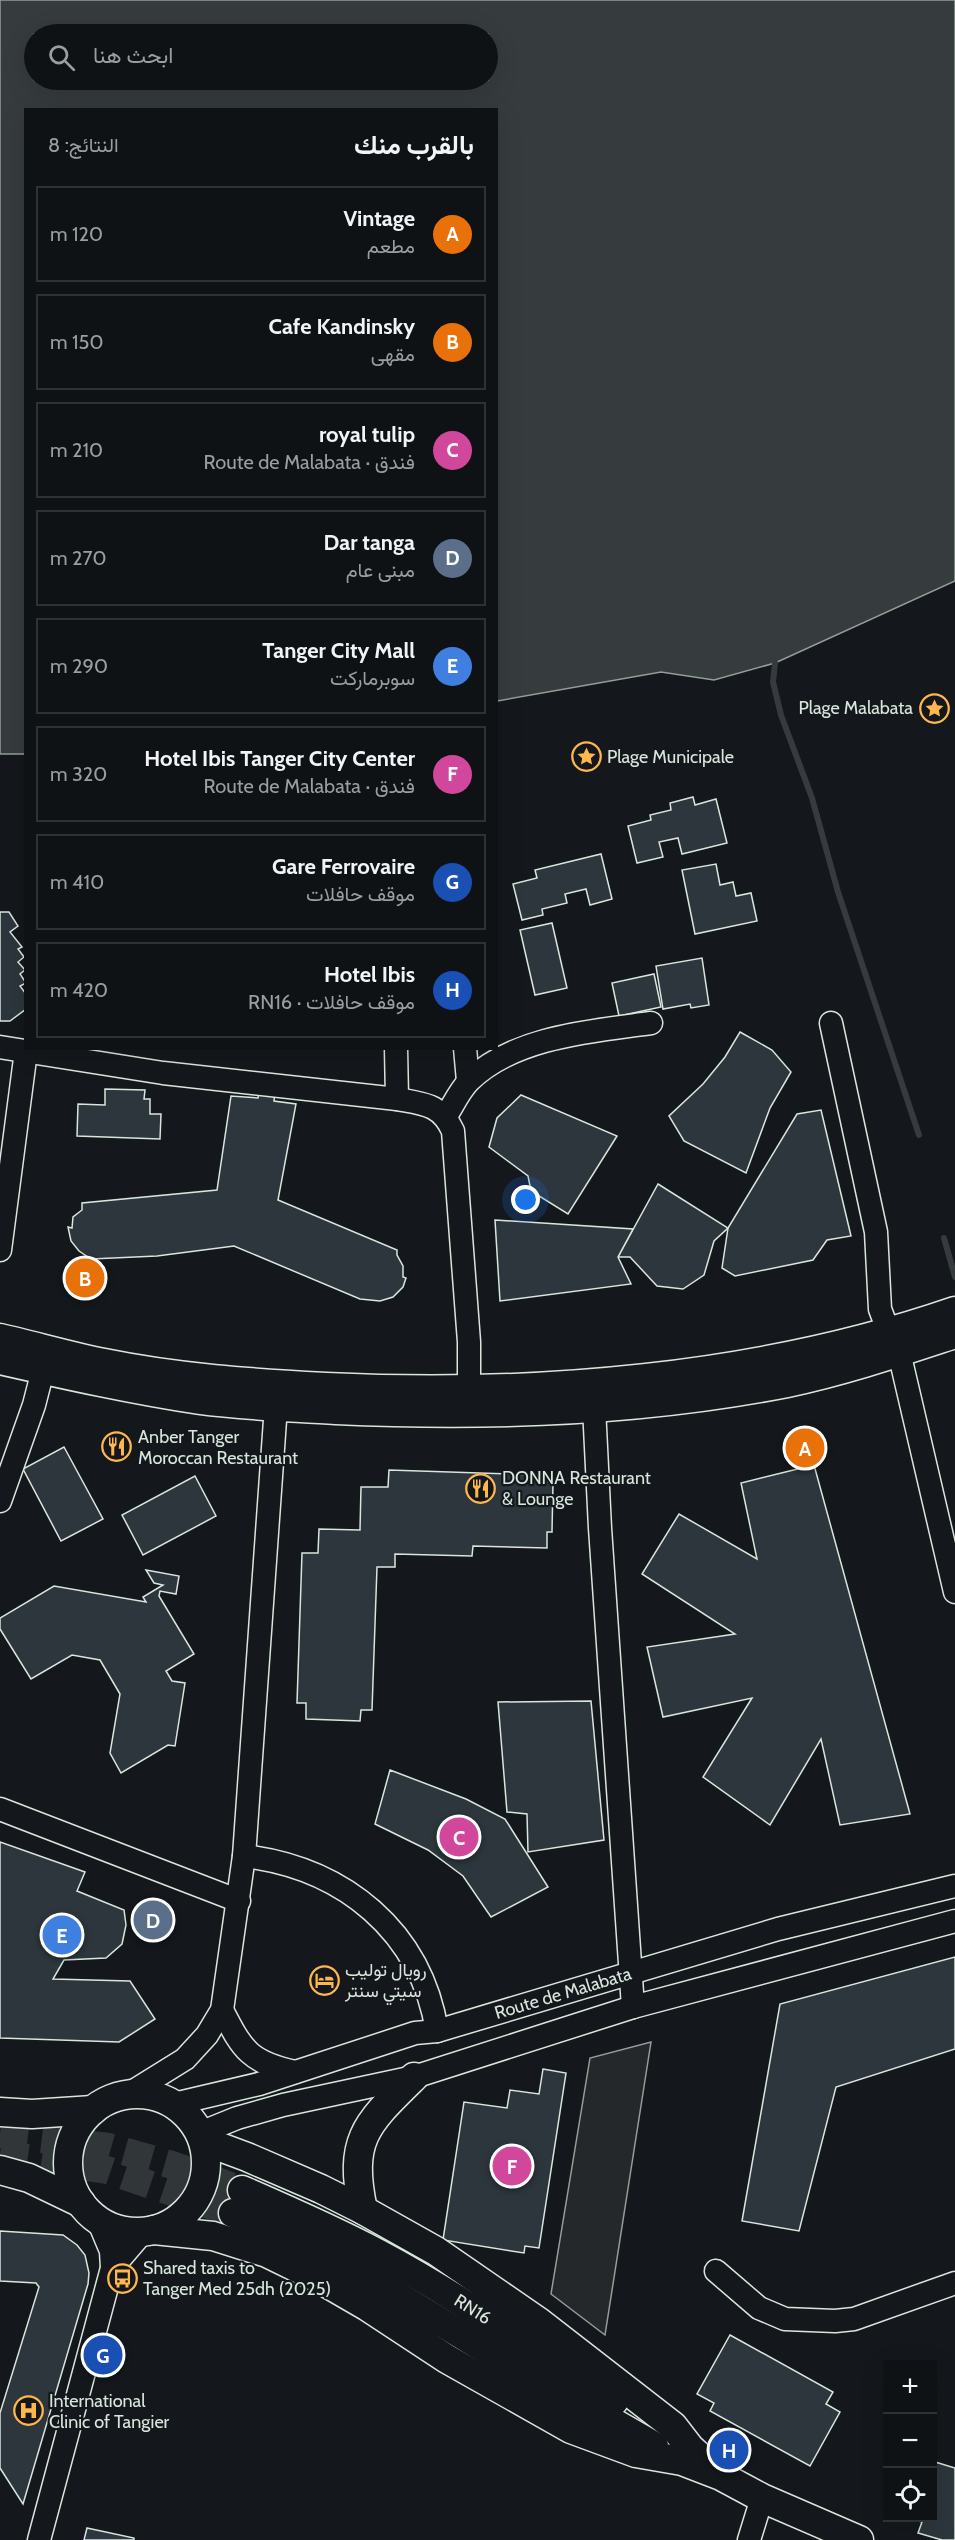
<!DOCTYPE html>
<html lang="ar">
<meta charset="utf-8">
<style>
:root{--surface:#0f1215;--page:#1d2022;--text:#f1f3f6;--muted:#9b9ea0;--line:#2f3234;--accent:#d93025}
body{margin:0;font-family:Cabin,Vazirmatn,sans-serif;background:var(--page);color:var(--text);direction:rtl}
.controls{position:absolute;right:18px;bottom:18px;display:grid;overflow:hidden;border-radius:0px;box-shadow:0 6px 24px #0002}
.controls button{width:54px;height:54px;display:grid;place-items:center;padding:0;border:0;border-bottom:2px solid var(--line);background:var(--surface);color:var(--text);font:30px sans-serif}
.you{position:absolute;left:526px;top:1200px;width:21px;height:21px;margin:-15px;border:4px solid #fff;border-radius:50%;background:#1a73e8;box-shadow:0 0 0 9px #1a73e833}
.badge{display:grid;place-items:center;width:39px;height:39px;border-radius:50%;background:var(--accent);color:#fff;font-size:20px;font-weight:700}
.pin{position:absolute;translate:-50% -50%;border:3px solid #fff;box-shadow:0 2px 6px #0006}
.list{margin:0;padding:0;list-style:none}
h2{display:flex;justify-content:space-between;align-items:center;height:78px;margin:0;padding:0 24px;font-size:26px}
h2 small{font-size:20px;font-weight:400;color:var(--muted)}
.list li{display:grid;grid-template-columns:39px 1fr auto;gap:18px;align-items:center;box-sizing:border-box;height:96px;margin:0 12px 12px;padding:0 12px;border:2px solid var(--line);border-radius:0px}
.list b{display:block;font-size:22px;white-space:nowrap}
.list p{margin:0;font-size:20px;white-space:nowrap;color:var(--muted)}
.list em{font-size:20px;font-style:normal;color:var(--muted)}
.icon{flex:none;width:33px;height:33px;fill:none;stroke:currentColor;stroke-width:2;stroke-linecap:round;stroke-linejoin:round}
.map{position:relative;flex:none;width:955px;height:2540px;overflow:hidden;direction:ltr}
.search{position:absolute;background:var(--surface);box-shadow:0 6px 24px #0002;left:24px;top:24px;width:474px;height:66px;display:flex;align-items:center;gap:15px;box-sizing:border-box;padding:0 21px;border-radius:33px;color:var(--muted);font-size:22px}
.panel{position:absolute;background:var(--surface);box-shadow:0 6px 24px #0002;left:24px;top:108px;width:474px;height:942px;border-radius:0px;direction:rtl}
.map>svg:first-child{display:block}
</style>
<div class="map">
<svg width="955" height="2540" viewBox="0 0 955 2540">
<rect width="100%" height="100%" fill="#14181c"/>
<path fill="#24282b" stroke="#939e99" stroke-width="1.5" d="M651 2042 605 2335 551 2294 590 2058Z"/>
<path fill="#363b3e" stroke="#939e99" stroke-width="1.5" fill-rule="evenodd" d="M0 0H955V581L775 663 714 680 661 672 497 701 496 110H26V754H0ZM34 34H488V80H34Z"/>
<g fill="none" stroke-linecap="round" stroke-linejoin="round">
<g stroke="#363b3e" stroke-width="6">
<path d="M775 663 773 682 781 715 812 798 838 892 919 1135"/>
<path d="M944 1238 955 1277"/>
</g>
</g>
<g fill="#2c363c" stroke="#d8e6dc" stroke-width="1.5">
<path d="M693 797 695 805 716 799 727 843 682 854 678 838 659 842 663 857 637 863 628 826 651 820 650 815 671 810 670 803Z"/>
<path d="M601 854 612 899 590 905 586 889 565 894 567 903 542 909 543 915 522 920 513 884 537 878 535 870Z"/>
<path d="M716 864 720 885 733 882 736 896 751 893 757 921 695 934 682 870Z"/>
<path d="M0 912H9L18 926 10 932 22 947 18 949 24 957 18 962 25 970 20 974 26 983 20 986 26 994V1009L10 1021H0Z"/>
<path d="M552 923 567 988 535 995 520 930Z"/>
<path d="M702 958 709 1005 691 1008 690 1004 663 1009 656 966Z"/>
<path d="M654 974 661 1007 619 1016 612 983Z"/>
<path d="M740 1032 772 1050 791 1072 770 1108 746 1173 684 1141 669 1116 703 1084 725 1057Z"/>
<path d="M105 1089 145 1090 144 1099H150V1114H161L160 1139 77 1136 78 1104 105 1105Z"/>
<path d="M259 1090 275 1091 274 1101 296 1104 278 1200 397 1250V1255L403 1266V1277L406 1278 403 1287 393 1297 380 1301 360 1299 234 1246 157 1256 91 1259 79 1251 71 1241 68 1227 72 1228 73 1217 82 1210V1203L217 1190 231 1096 258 1098Z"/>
<path d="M521 1095 617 1136 568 1214 531 1191 528 1176 489 1147 497 1118Z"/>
<path d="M821 1110 851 1236 827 1240 813 1260 735 1276 722 1268 728 1228 797 1114Z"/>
<path d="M658 1184 728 1228 714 1241 704 1275 683 1289 657 1286 630 1257H618Z"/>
<path d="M495 1220 633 1229 618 1257 631 1284 500 1301Z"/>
<path d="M64 1447 103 1519 61 1541 23 1469Z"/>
<path d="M814 1465 910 1814 840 1825 821 1739 770 1825 703 1777 752 1698 663 1717 647 1647 735 1634 642 1574 679 1514 757 1559 741 1483Z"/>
<path d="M389 1470 539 1475V1481L553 1482 552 1532H547V1548L473 1546 472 1556 395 1554V1567H377L372 1710H361L360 1721 306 1719V1703H297L302 1553H318L319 1529 360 1530 361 1487H388Z"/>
<path d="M195 1476 216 1516 143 1555 122 1515Z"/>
<path d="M146 1570 179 1576 176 1594 160 1591 159 1596 194 1654 166 1671 172 1681 185 1683 175 1746 168 1745 121 1773 110 1753 120 1694 100 1660 72 1655 31 1679 0 1629V1618L54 1586 146 1602 143 1597 163 1585 154 1583Z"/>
<path d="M591 1701 604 1840 528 1852 527 1814 507 1812 498 1702Z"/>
<path d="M390 1770 466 1799 505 1819 548 1887 491 1917 463 1876 428 1850 375 1824Z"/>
<path d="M0 1842 85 1872 77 1891 124 1910 126 1925 122 1944 106 1958 64 1960 53 1979 130 1981 155 2019 119 2042 0 2038Z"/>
<path d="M955 1957V2049L836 2087 799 2231 742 2221 780 2004Z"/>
<path d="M543 2069 566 2073 539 2248 525 2246 524 2253 443 2240 464 2102 507 2108 510 2090 539 2094Z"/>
<path d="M0 2231 63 2235 77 2245 85 2255 89 2273 88 2284 23 2504 0 2468V2413L39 2287 36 2283 0 2281Z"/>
<path d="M730 2335 833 2392 826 2404 840 2412 810 2466 710 2411 714 2403 697 2394Z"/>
<path d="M932 2461 955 2468V2540H942L918 2533 922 2522 909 2518H932Z"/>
<path d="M87 2528 134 2538V2540H84Z"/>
</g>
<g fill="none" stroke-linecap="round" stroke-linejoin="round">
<g stroke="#313739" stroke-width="28" stroke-dasharray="28 14" stroke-linecap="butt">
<path d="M0 2134 109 2147 169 2164 242 2190"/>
<path d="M0 2154 107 2170 233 2213"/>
</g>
<defs>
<g id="minor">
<path d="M831 1023 876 1232 880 1309 889 1333"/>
<path d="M0 1047 163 1073 397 1099C424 1104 441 1104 453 1131L469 1342V1390"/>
<path d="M396 1048 397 1099"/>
<path d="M465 1048 468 1081"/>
<path d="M446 1116C453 1105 460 1090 469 1081 513 1037 592 1031 651 1023"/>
<path d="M0 1250 26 1051"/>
<path d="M899 1352 955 1592"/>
<path d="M594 1407 600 1528 633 2007"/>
<path d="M0 1501 34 1405 43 1370"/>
<path d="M0 1809 239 1901"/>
<path d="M244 1856C344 1868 421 1931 437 2031"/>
<path d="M222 2010C243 2051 250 2062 295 2072"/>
<path d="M127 2095 185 2059 207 2035 222 2010 244 1856 276 1406"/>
<path id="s1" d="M174 2104 259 2084 415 2033 437 2031 778 1929 955 1886"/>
<path d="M200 2133 237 2118 283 2105 414 2077 633 2007 955 1921"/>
<path d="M112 2268 142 2233"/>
<path d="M716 2271 759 2308 785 2319 835 2321 854 2319 955 2283"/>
<path d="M39 2540 112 2268 111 2251 98 2220"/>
<path d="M749 2540 762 2498"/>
</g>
<g id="major">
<path d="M0 1338C35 1346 69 1356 104 1363 177 1378 252 1383 326 1387 533 1397 758 1379 955 1311"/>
<path d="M0 1360C66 1375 133 1390 200 1400 245 1406 291 1407 336 1410 486 1417 639 1412 787 1383 844 1371 900 1352 955 1334"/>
<circle cx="137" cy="2163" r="69"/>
<path d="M0 2112 32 2114 93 2110"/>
<path d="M204 2141 247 2157 321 2189 363 2210 436 2251 539 2322 673 2426 690 2448 712 2468"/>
<path d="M0 2170 29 2178 81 2203"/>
<path id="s2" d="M242 2190C288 2210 334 2230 379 2254 460 2297 536 2352 614 2401"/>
<path d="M363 2210C348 2139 366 2124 414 2077"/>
<path d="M233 2213 319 2252 370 2279 482 2347 654 2446"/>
<path d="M154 2230 213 2236 267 2253 318 2278 368 2307 447 2359 571 2429 636 2453 682 2461 721 2476 762 2498 859 2540"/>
</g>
</defs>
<use href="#minor" stroke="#d8e6dc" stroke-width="25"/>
<use href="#major" stroke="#d8e6dc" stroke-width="31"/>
<use href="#minor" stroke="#14181c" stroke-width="22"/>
<use href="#major" stroke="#14181c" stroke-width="28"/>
</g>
<defs>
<symbol id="sight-ring" viewBox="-11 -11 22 22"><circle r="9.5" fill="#14181c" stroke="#ffb74d" stroke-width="1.5"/><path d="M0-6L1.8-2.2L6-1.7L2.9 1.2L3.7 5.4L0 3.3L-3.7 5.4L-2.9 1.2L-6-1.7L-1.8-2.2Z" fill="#ffb74d"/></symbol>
<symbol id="restaurant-ring" viewBox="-11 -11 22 22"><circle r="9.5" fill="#14181c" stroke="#ffb74d" stroke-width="1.5"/><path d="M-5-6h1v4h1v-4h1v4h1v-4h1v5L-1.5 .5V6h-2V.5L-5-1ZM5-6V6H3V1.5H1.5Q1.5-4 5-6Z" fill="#ffb74d"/></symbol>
<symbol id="hotel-ring" viewBox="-11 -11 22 22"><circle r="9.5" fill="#14181c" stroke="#ffb74d" stroke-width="1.5"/><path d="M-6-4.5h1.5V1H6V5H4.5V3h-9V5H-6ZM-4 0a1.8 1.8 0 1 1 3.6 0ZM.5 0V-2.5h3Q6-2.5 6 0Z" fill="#ffb74d"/></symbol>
<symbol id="bus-ring" viewBox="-11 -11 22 22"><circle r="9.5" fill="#14181c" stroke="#ffb74d" stroke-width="1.5"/><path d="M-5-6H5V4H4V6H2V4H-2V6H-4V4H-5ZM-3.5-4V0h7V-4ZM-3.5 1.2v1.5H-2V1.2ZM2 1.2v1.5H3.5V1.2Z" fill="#ffb74d"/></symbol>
<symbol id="hospital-ring" viewBox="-11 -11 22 22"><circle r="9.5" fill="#14181c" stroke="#ffb74d" stroke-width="1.5"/><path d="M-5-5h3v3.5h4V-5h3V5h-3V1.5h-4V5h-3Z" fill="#ffb74d"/></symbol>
</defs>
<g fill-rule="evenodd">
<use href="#sight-ring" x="918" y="692" width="33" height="33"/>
<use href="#sight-ring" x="570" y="740" width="33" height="33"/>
<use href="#restaurant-ring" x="100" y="1430" width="33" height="33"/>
<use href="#restaurant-ring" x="464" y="1472" width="33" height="33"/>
<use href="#hotel-ring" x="308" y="1964" width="33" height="33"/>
<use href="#bus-ring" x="106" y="2262" width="33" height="33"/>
<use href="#hospital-ring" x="12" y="2394" width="33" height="33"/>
</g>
<g text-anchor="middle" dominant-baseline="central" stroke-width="4.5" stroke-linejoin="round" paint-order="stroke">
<g font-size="18" fill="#d8e6dc" stroke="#14181c" text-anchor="start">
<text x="913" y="708" text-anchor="end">Plage Malabata</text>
<text x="607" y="757">Plage Municipale</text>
<text x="138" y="1437">Anber Tanger<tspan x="138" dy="21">Moroccan Restaurant</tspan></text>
<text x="502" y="1478">DONNA Restaurant<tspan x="502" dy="21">&amp; Lounge</tspan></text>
<text x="345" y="1970">رويال توليب<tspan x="345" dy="21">سيتي سنتر</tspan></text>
<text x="143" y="2268">Shared taxis to<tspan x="143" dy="21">Tanger Med 25dh (2025)</tspan></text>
<text x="49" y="2401">International<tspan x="49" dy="21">Clinic of Tangier</tspan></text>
</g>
<g font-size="18" fill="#d8e6dc" stroke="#14181c">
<text stroke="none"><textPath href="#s1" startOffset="405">Route de Malabata</textPath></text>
<text stroke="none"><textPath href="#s2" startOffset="260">RN16</textPath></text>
</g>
</g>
</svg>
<div class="controls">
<button>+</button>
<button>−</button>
<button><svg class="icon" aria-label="locate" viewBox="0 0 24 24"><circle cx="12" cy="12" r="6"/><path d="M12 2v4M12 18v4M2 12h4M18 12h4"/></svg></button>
</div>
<div class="you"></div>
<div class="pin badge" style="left:805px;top:1448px;background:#e8710a">A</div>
<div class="pin badge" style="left:85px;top:1278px;background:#e8710a">B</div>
<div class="pin badge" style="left:459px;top:1837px;background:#d1479c">C</div>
<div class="pin badge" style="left:153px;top:1920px;background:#5c6f8a">D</div>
<div class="pin badge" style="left:62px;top:1935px;background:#3f7fe0">E</div>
<div class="pin badge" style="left:512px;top:2166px;background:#d1479c">F</div>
<div class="pin badge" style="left:103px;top:2355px;background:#1a4fb4">G</div>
<div class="pin badge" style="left:729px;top:2450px;background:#1a4fb4">H</div>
<div class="search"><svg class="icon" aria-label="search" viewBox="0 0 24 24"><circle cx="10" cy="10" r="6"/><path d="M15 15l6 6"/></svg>ابحث هنا</div>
<section class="panel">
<h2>بالقرب منك<small>النتائج: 8</small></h2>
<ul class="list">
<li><span class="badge" style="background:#e8710a">A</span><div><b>Vintage</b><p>مطعم</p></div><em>120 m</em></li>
<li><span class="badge" style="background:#e8710a">B</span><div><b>Cafe Kandinsky</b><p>مقهى</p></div><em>150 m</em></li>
<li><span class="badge" style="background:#d1479c">C</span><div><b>royal tulip</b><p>فندق · Route de Malabata</p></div><em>210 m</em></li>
<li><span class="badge" style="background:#5c6f8a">D</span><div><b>Dar tanga</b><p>مبنى عام</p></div><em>270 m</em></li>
<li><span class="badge" style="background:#3f7fe0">E</span><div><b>Tanger City Mall</b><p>سوبرماركت</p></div><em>290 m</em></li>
<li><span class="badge" style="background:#d1479c">F</span><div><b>Hotel Ibis Tanger City Center</b><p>فندق · Route de Malabata</p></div><em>320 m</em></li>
<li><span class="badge" style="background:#1a4fb4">G</span><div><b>Gare Ferrovaire</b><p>موقف حافلات</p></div><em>410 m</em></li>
<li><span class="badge" style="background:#1a4fb4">H</span><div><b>Hotel Ibis</b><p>موقف حافلات · RN16</p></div><em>420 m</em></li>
</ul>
</section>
</div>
